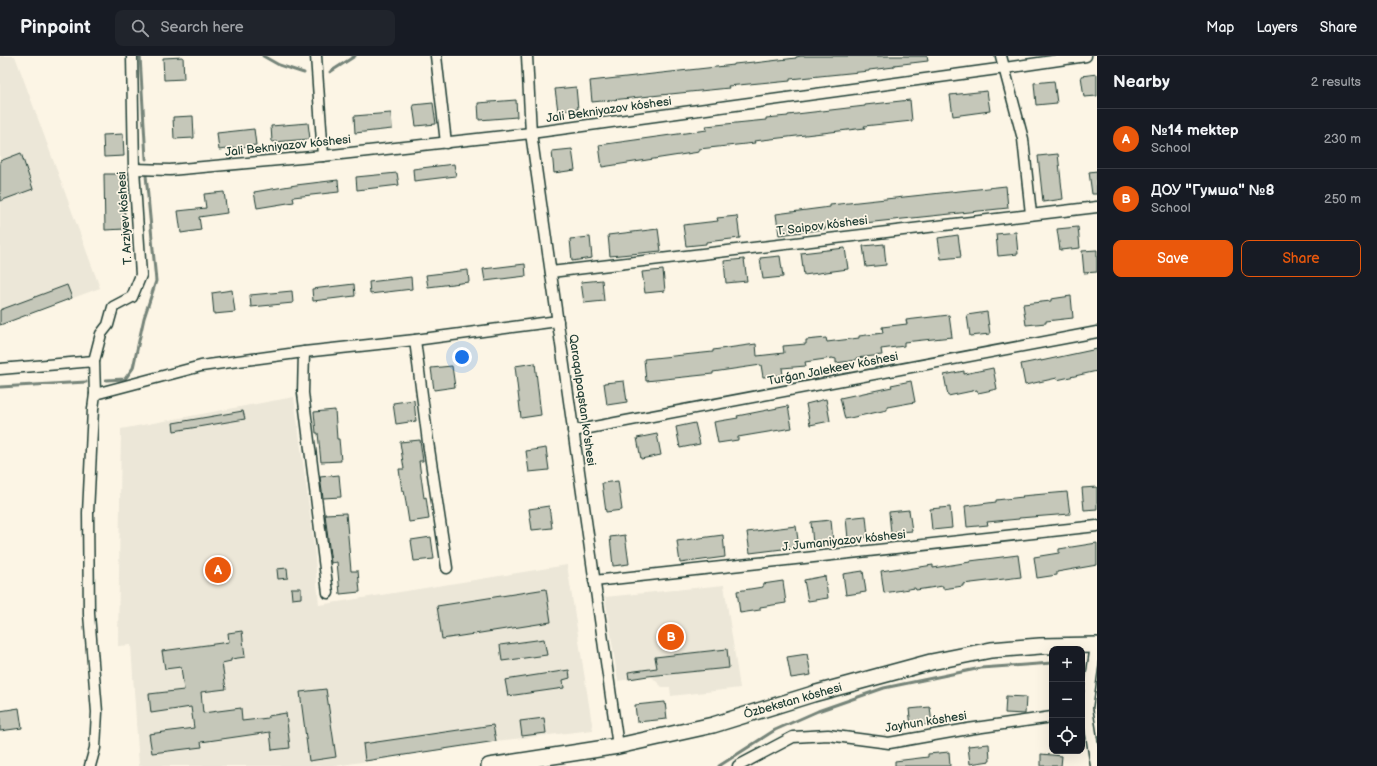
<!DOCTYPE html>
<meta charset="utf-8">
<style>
:root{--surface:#171b24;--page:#20242c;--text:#f1f3f6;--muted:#9ea1a6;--line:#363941;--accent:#ea580c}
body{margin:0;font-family:"Balsamiq Sans",sans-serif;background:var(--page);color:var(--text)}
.controls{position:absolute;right:12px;bottom:12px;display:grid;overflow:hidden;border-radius:8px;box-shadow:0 4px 16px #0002}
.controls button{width:36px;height:36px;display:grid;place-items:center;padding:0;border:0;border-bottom:1px solid var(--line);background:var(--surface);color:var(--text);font:20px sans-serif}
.you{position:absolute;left:462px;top:301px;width:14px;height:14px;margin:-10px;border:3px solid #fff;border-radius:50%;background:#1a73e8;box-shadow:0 0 0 6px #1a73e833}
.badge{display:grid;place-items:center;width:26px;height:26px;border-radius:50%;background:var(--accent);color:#fff;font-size:13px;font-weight:700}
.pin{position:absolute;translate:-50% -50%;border:2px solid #fff;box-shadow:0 1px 4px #0006}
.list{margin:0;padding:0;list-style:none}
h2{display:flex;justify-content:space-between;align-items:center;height:52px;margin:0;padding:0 16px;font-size:17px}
h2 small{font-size:13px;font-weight:400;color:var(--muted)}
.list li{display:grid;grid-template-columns:26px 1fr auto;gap:12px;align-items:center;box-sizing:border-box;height:60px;padding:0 16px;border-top:1px solid var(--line)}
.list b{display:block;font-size:15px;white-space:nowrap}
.list p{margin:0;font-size:13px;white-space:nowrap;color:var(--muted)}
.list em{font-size:13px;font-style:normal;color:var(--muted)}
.actions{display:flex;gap:8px;padding:12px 16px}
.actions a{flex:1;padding:9px 0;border:1px solid var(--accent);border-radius:8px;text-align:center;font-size:14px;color:var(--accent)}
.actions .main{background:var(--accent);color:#fff}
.icon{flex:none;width:22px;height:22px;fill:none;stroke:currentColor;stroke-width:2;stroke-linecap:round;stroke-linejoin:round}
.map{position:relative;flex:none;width:1097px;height:710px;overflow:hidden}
header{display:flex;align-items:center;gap:24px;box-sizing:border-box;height:56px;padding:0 20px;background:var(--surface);border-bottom:1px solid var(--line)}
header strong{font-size:19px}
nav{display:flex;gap:22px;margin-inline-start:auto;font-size:14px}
.search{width:280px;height:36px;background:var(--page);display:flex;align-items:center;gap:10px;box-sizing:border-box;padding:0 14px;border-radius:8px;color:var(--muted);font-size:15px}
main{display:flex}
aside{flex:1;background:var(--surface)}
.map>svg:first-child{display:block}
</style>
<header>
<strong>Pinpoint</strong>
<div class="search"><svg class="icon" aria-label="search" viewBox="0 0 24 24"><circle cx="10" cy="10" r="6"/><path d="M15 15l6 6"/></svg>Search here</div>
<nav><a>Map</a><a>Layers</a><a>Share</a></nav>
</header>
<main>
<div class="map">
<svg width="1097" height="710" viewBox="0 0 1097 710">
<rect width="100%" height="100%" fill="#fcf5e5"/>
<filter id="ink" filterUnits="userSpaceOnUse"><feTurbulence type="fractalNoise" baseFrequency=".025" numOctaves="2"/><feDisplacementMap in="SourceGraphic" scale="8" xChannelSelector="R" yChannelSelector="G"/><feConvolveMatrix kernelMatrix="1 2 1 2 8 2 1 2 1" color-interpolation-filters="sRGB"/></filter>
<g filter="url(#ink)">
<g fill="#ece7d8">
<path d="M0 0H15L100 232 0 269Z"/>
<path d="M294 341 313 480 319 549 567 509 593 674 496 685 336 710H139L131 589 118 590 121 373Z"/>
<path d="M724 529 740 632 671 640 670 631H662L651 620 618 625 605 541Z"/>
</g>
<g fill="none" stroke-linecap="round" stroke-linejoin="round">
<g stroke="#758479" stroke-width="3">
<path d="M140 0 146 103"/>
<path d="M263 0 279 9 304 17"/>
<path d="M330 16 355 0"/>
<path d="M106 324 125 323 133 312 144 262 156 225 146 119"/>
<path d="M0 331 86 326"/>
<path d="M719 710 775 674 818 655 884 632 981 612 1052 607"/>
</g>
</g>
<g fill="#c5c7b9" stroke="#1f3d34">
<path d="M801 0H927L928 5 894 9V11L869 14V15L790 23V25L770 27V26L728 30 729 32 592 46 590 25 734 9V8L754 6V7L796 2V1Z"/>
<path d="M183 1 184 23 164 24 163 2Z"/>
<path d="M1097 18V40L1084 41 1081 20Z"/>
<path d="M1054 25 1057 47 1036 49 1034 27Z"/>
<path d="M576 31 578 53 558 55 555 33Z"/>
<path d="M987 35 990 55 953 60 950 39Z"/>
<path d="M516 44 517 61 479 64 478 47Z"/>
<path d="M910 44 912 65 864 70 865 72 754 85 755 87 699 93V96L602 111 599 89 707 74 706 70 766 64V62L788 60V59L865 50V49Z"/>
<path d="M433 47 436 68 416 70 413 49Z"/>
<path d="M391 57 392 73 355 77 354 60Z"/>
<path d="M193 60 194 82 174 83 173 61Z"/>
<path d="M308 67 310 83 272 86 271 70Z"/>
<path d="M254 73 256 89 219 94 217 77Z"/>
<path d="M123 78 124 100 104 101 103 79Z"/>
<path d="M572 93 575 114 554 117 552 95Z"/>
<path d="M21 97 33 133 0 145V105Z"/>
<path d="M1058 98 1063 143 1043 146 1038 100Z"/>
<path d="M454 108 456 120 414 125 413 113Z"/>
<path d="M1097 115V138H1092L1089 116Z"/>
<path d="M397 117 399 129 357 134 356 121Z"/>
<path d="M104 118H124L125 173 105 174Z"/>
<path d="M338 124 339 136 293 141 294 146 257 152 254 136 296 129Z"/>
<path d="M1006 130 1008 152 826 171V173L779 179 776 158 830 151V149Z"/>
<path d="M224 136 227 157 199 161 201 174 181 177 178 155 206 152 204 138Z"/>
<path d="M737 160 740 182 706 186V188L686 190 683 169 718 165 717 162Z"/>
<path d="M1078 171 1080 192 1060 194 1057 173Z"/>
<path d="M658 173 661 195 610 200 608 179Z"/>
<path d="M1016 176 1018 198 998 200 996 178Z"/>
<path d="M958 179 961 201 941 203 938 182Z"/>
<path d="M590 181 592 202 572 205 570 183Z"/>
<path d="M884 188 886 209 866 211 863 190Z"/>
<path d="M845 192 848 213 804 219 801 197Z"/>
<path d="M1097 194V216L1084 217 1082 195Z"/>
<path d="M780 200 783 221 763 223 760 202Z"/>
<path d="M744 203 747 225 726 227 724 205Z"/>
<path d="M525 208 526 220 485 225 483 213Z"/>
<path d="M468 214 469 226 428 231 426 219Z"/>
<path d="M663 214 665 235 645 237 642 216Z"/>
<path d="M411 221 412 233 370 238 369 226Z"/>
<path d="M602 224 604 245 584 247 581 226Z"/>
<path d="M354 228 355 240 313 245 312 233Z"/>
<path d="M67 229 72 242 0 269V254Z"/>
<path d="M232 234 235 256 214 258 212 237Z"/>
<path d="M292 235 293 247 251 251 250 239Z"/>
<path d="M1071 240 1073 262 1046 265V267L1026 269 1023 248 1051 245V243Z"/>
<path d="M987 256 990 278 970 280 967 259Z"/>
<path d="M949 259 952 281 904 286V290L881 293 882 299 856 302V304L836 307V303L832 302 805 306 806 310 782 312 783 319 763 321 761 309 713 316V318L646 325 644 303 713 296V294L756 288 757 300 784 297 783 290 806 288V284L826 282 827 286 859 282V280L883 277 882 271 907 268 906 264Z"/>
<path d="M1097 293V315L1057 324V322L1025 329 1021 308 1041 304V305Z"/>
<path d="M535 307 541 359 521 362 515 310Z"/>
<path d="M452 310 455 331 434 334 431 312Z"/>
<path d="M993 312 997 333 978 337 977 334 948 340 944 319 964 315V318Z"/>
<path d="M624 325 627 346 607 349 604 327Z"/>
<path d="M911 325 915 346 887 351V354L845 363 840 342 892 331 891 329Z"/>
<path d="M826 343 830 365 810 369 806 348Z"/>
<path d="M414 344 416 365 396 368 393 347Z"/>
<path d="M788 350 792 372 738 381V384L718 387 714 366 738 362 737 360Z"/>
<path d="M335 354 337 383H339L341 405 321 406 318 377H316L314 356Z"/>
<path d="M243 355 245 363 174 375 173 367Z"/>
<path d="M695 367 700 388 680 392 676 371Z"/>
<path d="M657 378 661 399 641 403 637 382Z"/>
<path d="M420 384 423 405H419L424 442 426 441 429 463 409 466 404 434 402 435 399 413H404L400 386Z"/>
<path d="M546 392 549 414 529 416 526 395Z"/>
<path d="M339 419 341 441 323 442 320 421Z"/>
<path d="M618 425 622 454 606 456 602 427Z"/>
<path d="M1097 431V453L1084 454 1082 432Z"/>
<path d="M1067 436 1070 458 1019 462V463L987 466 988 469 967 471 965 450 996 446V444L1023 441 1022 440Z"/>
<path d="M549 450 552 472 532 474 529 453Z"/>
<path d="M950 451 952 472 932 474 930 453Z"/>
<path d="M909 454 912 475 891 477 889 456Z"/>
<path d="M346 457 351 515H358L360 536 340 538 337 506 331 507 325 458Z"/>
<path d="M866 460 868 481 848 483 846 462Z"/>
<path d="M831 464 833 486 813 488 811 466Z"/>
<path d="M796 470 799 491 750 497 747 476Z"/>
<path d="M625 479 629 508 613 510 610 481Z"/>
<path d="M723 479 725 501 680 507 677 485Z"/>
<path d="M431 481 434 503 414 505 411 484Z"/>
<path d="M1097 487V509L1057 516V519L1037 522 1034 501 1059 497V493Z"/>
<path d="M1018 499 1021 521 963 528V530L943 533V530L916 534 915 532 884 537 881 515 901 512V514L933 509V512L970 506V505Z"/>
<path d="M287 512 288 522 278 523 277 513Z"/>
<path d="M863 515 866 536 846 539 843 518Z"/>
<path d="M825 520 828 542 808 545 804 524Z"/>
<path d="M783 525 786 547 760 551V554L740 557 737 535 763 531V528Z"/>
<path d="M291 532H301V542L292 543Z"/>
<path d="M546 533 551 566 442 583 437 550Z"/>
<path d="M242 575 245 601 231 603V605L222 607 226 633 201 636 203 657 241 652 242 665 268 662V660L286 657 290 692 272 694 270 676 201 686 202 691 152 697 149 678 194 672 191 651 151 657 149 638 184 634 181 611 165 613 162 595 229 586 228 577Z"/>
<path d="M544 583 547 599 502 605 500 589Z"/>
<path d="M727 593 729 612 648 620 629 623 628 616 657 612 655 601Z"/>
<path d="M807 598 811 619 791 622 787 601Z"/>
<path d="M569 614 570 622 563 624 564 632 508 640 505 624Z"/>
<path d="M326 633 336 701 309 705 300 636Z"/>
<path d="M1006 640 1026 641 1025 658 1005 657Z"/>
<path d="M665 646 667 663 637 666 635 649Z"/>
<path d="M930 651 932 668 911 670 909 653Z"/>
<path d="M19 652 22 672 0 675V655Z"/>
<path d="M544 662 546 677 522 680 520 665Z"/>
<path d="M493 669 496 685 365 705 363 688Z"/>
<path d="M989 688 990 705 970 708 968 690Z"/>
<path d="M949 696 950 710H895V705L928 701V698Z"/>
<path d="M1041 698 1062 700 1061 710H1041Z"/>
</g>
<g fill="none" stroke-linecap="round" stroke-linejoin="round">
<defs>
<g id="street">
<path d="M316 0 323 100"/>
<path d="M436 0 446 87"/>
<path d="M527 0 531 77 618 690"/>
<path d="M1001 0 1023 83 1031 158"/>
<path d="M134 113 170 114 323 100 531 77 1005 12 1086 0"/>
<path d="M551 216 1097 151"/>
<path d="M415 284 428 386 447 512"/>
<path d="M304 296 303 337 328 537"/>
<path d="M0 313 94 305"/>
<path d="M95 338 201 310 304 296 415 284 558 265"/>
<path d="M573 375 1097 276"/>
<path d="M594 525 1097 470"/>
<path d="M90 710 95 692 97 656 89 558 88 457 93 353 95 338 94 305 101 278 108 269 113 251 132 241 141 219 134 113 132 0"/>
<path d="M738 710 793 681 828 679 889 687 968 673 1052 661"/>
<path d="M1096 710 1087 652 1096 589"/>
</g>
<path id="secondary" d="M489 710 618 690 713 669 813 638 931 606 991 594 1040 590 1097 589"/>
</defs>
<use href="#street" stroke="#1f3d34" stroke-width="13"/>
<use href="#secondary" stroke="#1f3d34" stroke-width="18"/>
<use href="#street" stroke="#fcf5e5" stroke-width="10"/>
<use href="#secondary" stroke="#fcf5e5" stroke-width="15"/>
</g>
</g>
<g text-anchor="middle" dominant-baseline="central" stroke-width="3.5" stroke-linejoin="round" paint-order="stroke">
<g font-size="12" fill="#1f3d34" stroke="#fcf5e5">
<text transform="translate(609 54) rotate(-8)">Jali Bekniyazov kóshesi</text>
<text transform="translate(288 90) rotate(-6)">Jali Bekniyazov kóshesi</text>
<text transform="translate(125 162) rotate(-94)">T. Arziyev kóshesi</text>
<text transform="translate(822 170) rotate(-7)">T. Saipov kóshesi</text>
<text transform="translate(833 313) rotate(-11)">Turǵan Jalekeev kóshesi</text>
<text transform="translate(582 344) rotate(82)">Qaraqalpaqstan ko'shesi</text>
<text transform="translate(844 485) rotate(-6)">J. Jumaniyazov kóshesi</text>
<text transform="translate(793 645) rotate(-16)">Ózbekstan kóshesi</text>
<text transform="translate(926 666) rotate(-9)">Jayhun kóshesi</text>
</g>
</g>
</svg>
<div class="controls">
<button>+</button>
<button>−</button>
<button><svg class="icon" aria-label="locate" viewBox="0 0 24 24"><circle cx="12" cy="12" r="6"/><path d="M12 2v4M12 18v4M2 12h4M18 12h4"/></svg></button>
</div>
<div class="you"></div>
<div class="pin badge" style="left:218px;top:514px">A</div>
<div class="pin badge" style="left:671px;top:581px">B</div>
</div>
<aside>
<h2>Nearby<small>2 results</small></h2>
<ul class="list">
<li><span class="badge">A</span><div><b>№14 mektep</b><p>School</p></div><em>230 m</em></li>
<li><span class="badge">B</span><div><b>ДОУ &quot;Гумша&quot; №8</b><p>School</p></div><em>250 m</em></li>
</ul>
<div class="actions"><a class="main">Save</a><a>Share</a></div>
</aside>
</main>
